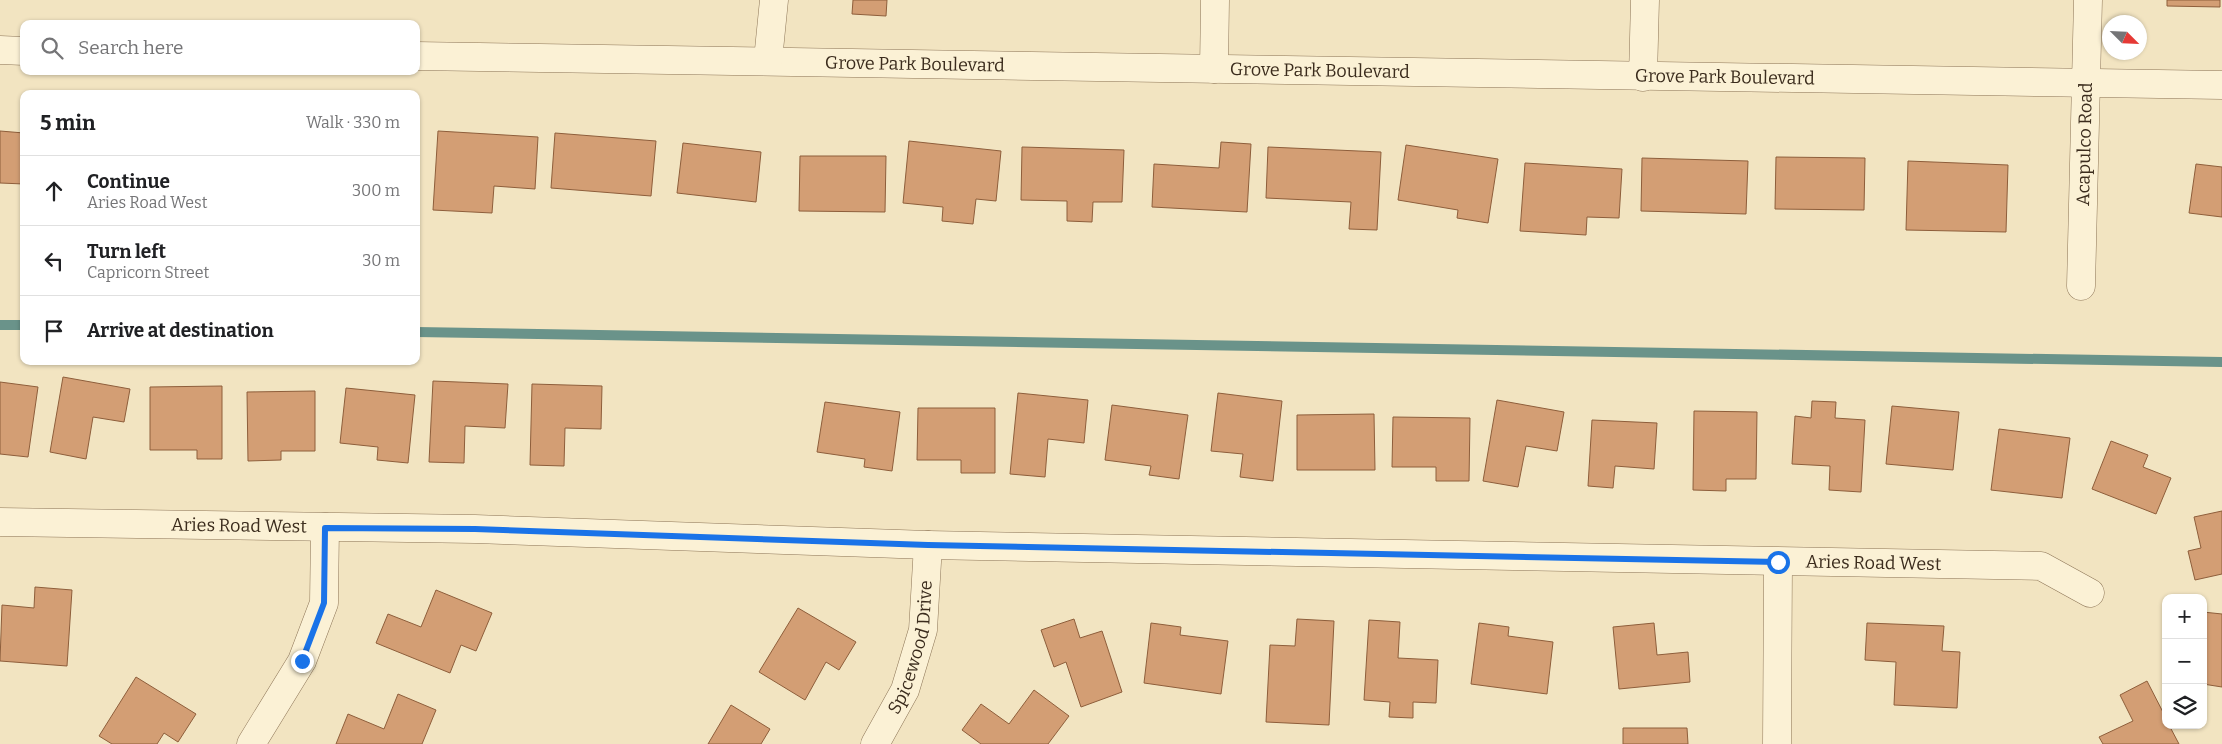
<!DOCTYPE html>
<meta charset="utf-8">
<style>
:root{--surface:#fff;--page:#f2f2f2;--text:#202124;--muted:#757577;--line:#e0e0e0}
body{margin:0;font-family:Bitter,serif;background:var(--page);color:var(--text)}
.controls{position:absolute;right:15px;bottom:15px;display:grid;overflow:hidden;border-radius:10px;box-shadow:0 1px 4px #0004}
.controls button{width:45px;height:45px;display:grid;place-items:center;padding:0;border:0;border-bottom:1px solid var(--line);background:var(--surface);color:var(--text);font:25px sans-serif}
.compass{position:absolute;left:2102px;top:15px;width:45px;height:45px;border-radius:50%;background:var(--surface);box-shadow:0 1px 4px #0004;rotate:114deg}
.stop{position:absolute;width:15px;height:15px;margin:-11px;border:4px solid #1a73e8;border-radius:50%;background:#fff}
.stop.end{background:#1a73e8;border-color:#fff;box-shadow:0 1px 5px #0008}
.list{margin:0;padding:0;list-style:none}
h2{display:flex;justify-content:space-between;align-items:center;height:65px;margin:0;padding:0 20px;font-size:21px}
h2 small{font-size:16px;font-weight:400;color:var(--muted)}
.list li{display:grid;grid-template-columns:32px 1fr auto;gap:15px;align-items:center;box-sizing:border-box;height:70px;padding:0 20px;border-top:1px solid var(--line)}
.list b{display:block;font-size:19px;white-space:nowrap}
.list p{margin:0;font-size:16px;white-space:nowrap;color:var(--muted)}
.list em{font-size:16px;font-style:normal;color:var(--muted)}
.icon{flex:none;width:28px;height:28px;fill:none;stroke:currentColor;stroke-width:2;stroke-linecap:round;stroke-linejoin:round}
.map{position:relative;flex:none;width:2222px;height:744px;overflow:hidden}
.search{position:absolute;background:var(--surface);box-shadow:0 1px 4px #0004;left:20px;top:20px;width:400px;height:55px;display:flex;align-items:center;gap:12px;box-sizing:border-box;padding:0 18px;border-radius:10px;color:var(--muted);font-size:19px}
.panel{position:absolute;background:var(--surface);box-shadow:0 1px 4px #0004;left:20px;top:90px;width:400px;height:275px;border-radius:10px}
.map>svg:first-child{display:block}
</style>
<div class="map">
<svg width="2222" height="744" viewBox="0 0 2222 744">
<rect width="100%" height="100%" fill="#f2e4c1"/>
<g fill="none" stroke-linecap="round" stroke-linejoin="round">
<g stroke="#6a938a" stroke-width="10">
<path d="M0 325H24"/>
<path d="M416 332 2222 362"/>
</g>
</g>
<g fill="#d39e74" stroke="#8e5e3b">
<path d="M853 0H887L886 16 852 14Z"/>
<path d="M2167 0H2220V7L2167 6Z"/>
<path d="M0 131 24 133V184L0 183Z"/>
<path d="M438 131 538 137 535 189 494 186 492 213 433 210Z"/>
<path d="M555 133 656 141 651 196 551 188Z"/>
<path d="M909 141 1001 151 996 201 976 199 973 224 942 221 943 207 903 203Z"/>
<path d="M1221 142 1251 144 1247 212 1152 207 1154 164 1219 168Z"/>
<path d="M683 143 761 152 756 202 677 193Z"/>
<path d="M1406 145 1498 159 1488 223 1457 218 1458 210 1398 200Z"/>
<path d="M1022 147 1124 150 1122 202H1093L1092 222 1067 221V201L1021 200Z"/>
<path d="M1268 147 1381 152 1377 230 1349 229 1351 202 1266 198Z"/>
<path d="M800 156H886L885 212 799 211Z"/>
<path d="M1776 157 1865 158 1864 210 1775 209Z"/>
<path d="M1642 158 1748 161 1746 214 1641 211Z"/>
<path d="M1908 161 2008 165 2006 232 1906 230Z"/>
<path d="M1525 163 1622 169 1619 218 1587 217 1586 235 1520 231Z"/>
<path d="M2196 164 2222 167V217L2189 213Z"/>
<path d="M63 377 130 389 124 422 93 417 86 459 50 452Z"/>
<path d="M433 381 508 384 505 428 465 426 464 463 429 462Z"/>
<path d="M0 382 38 387 28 457 0 454Z"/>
<path d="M532 384 602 386 601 429 565 428 564 466 530 465Z"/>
<path d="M222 386V459H197V450H150V387Z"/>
<path d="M346 388 415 395 408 463 377 460 378 447 340 443Z"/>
<path d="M315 391V451H281V460L248 461 247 392Z"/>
<path d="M1018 393 1088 400 1084 443 1048 439 1045 477 1010 474Z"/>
<path d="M1218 393 1282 401 1273 481 1240 477 1243 454 1211 451Z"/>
<path d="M1497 400 1564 412 1557 451 1526 446 1518 487 1483 481Z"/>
<path d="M1812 401 1836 402 1835 418 1865 420 1861 492 1829 490 1830 466 1792 464 1795 416 1811 418Z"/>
<path d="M825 402 900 412 892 471 864 467 865 459 817 452Z"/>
<path d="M1112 405 1188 415 1179 479 1149 475 1151 466 1105 460Z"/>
<path d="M1892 406 1959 412 1953 470 1886 464Z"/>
<path d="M918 408H995V473H961V460H917Z"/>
<path d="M1694 411 1757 412 1756 479H1726V491L1693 490Z"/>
<path d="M1374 414 1375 470H1297V415Z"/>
<path d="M1393 417 1470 418 1469 481H1436V467H1392Z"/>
<path d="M1592 420 1657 423 1654 469 1615 466 1613 488 1588 486Z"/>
<path d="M1999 429 2070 438 2062 498 1991 490Z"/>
<path d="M2111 441 2148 455 2143 467 2171 478 2156 514 2092 489Z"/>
<path d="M2222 511V574L2195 580 2188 551 2201 548 2194 517Z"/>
<path d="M35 587 72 590 67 666 0 661 2 605 34 608Z"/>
<path d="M436 590 492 613 476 651 461 645 450 673 376 643 388 614 421 627Z"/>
<path d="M798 608 856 642 839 670 826 662 805 700 759 672Z"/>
<path d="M2203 612 2222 614V687L2203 684Z"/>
<path d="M1074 619 1080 638 1102 631 1122 692 1081 707 1066 662 1054 667 1041 630Z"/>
<path d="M1297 619 1334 621 1329 725 1266 722 1270 645 1295 646Z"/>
<path d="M1369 620 1400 622 1398 658 1438 660 1436 703 1413 702V718L1389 717 1390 702 1364 700Z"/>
<path d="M1151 623 1181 627 1180 635 1228 641 1221 694 1144 683Z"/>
<path d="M1479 623 1509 627 1508 636 1553 642 1547 694 1471 684Z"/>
<path d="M1654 623 1657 655 1688 652 1690 682 1619 689 1613 627Z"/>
<path d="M1867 623 1944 626 1942 651 1960 652 1957 708 1894 705 1896 662 1865 660Z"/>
<path d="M136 677 196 714 178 742 164 733 157 744H112L99 736Z"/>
<path d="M2147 681 2166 718V725H2169L2179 744H2103L2099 737 2133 721 2120 695Z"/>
<path d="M1034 690 1069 716 1048 744H981L962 730 981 704 1009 724Z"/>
<path d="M398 694 436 710 422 744H336L348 714 384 729Z"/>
<path d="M731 705 770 729 761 744H708Z"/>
<path d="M1623 728H1687L1688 744H1623Z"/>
</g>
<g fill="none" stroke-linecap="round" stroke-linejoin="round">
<defs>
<g id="street">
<path d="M0 50 24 51"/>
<path id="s1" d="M416 56 2222 85"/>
<path d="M768 60 774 0"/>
<path d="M1214 69 1215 0"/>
<path d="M1643 77 1645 0"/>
<path id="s2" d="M2081 286 2088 0"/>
<path id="s3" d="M0 522 475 529 928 545 2041 566 2090 593"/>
<path d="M251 744 302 661 324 603 325 527"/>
<path id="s4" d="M875 744 905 690 923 630 928 545"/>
<path d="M1777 744 1778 562"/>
</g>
</defs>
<use href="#street" stroke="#8d7557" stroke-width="29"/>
<use href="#street" stroke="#fbf1d5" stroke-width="28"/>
</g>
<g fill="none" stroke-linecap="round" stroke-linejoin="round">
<path stroke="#1a73e8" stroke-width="6" d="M302 661 324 603 325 528 475 529 928 545 1778 562"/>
</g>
<g text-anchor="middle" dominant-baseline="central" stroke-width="4" stroke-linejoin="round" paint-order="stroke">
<g font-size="18" fill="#3b2c1d" stroke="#f8eed2">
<text stroke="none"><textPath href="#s1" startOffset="499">Grove Park Boulevard</textPath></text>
<text stroke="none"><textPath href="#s1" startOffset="904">Grove Park Boulevard</textPath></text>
<text stroke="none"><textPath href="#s1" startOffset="1309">Grove Park Boulevard</textPath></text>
<text stroke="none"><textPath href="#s2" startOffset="142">Acapulco Road</textPath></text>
<text stroke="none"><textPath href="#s3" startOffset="239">Aries Road West</textPath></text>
<text stroke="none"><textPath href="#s3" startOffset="1874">Aries Road West</textPath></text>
<text stroke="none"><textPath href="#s4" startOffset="105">Spicewood Drive</textPath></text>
</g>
</g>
</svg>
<div class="controls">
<button>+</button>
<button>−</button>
<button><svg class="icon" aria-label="layers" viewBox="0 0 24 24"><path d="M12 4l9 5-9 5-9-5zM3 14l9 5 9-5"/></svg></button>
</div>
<svg class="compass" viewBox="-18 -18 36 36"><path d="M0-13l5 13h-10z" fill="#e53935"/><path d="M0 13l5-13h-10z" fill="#757577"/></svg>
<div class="stop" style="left:1778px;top:562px"></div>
<div class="stop end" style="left:302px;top:661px"></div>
<div class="search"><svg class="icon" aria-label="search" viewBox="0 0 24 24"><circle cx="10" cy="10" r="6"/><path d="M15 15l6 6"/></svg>Search here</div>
<section class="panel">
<h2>5 min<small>Walk · 330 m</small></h2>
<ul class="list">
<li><svg class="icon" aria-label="ahead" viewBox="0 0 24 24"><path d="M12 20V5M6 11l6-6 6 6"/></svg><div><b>Continue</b><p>Aries Road West</p></div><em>300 m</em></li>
<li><svg class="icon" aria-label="left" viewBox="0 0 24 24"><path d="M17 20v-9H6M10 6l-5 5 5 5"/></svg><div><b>Turn left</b><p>Capricorn Street</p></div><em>30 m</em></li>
<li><svg class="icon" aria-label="arrive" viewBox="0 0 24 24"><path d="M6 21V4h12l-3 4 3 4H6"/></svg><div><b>Arrive at destination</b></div></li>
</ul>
</section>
</div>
